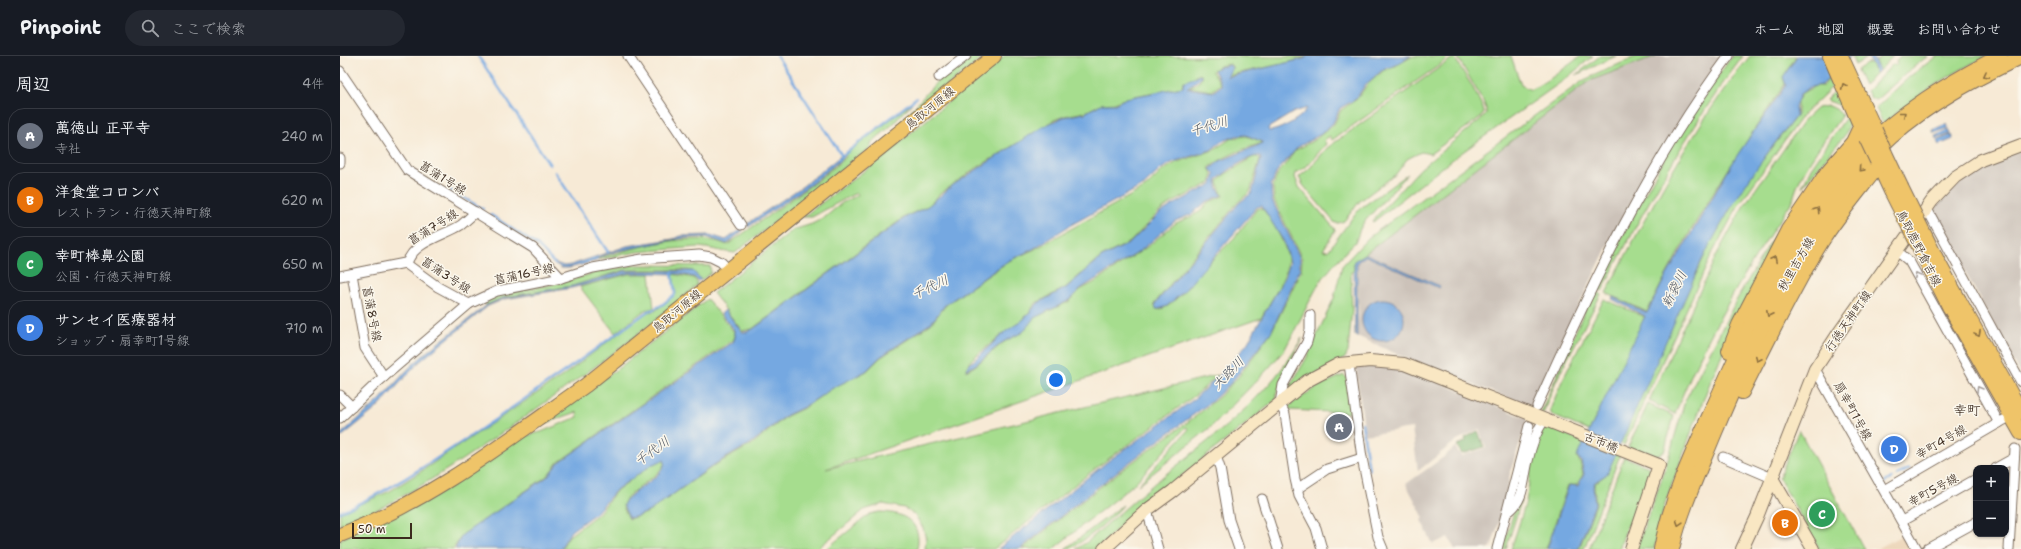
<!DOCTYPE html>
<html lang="ja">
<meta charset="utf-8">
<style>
:root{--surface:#171b24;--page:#242831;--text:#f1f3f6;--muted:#9ea1a6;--line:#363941;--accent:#c8321e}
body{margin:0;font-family:"Shantell Sans","Klee One",sans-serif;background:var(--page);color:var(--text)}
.controls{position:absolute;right:12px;bottom:12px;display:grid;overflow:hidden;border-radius:8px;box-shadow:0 1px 3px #0004}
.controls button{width:36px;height:36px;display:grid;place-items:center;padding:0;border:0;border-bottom:1px solid var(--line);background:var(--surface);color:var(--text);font:20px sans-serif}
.scale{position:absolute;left:12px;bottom:10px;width:60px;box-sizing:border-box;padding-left:4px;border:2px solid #3b2a1e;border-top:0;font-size:11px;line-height:14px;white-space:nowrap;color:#3b2a1e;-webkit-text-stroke:3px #fbf7ec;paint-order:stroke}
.you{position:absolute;left:716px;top:324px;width:14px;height:14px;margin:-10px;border:3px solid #fff;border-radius:50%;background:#1a73e8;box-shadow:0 0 0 6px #1a73e833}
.badge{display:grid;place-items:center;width:26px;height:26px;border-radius:50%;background:var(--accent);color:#fff;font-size:13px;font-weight:700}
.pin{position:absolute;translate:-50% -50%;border:2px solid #fff;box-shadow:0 1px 4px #0006}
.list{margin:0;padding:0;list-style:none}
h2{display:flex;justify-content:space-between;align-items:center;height:52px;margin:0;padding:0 16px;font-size:17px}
h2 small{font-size:13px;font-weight:400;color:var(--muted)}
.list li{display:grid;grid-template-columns:26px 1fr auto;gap:12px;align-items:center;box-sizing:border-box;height:56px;margin:0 8px 8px;padding:0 8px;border:1px solid var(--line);border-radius:16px}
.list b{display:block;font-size:15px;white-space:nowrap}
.list p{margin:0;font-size:13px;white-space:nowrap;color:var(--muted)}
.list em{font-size:13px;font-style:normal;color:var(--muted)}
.icon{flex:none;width:22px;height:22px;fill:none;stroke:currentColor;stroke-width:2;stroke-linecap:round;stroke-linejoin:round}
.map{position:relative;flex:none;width:1681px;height:493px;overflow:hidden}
header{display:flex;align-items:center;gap:24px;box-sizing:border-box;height:56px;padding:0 20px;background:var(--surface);border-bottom:1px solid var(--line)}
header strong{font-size:19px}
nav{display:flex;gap:22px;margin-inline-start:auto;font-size:14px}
.search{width:280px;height:36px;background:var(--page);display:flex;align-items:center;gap:10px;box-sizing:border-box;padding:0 14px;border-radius:22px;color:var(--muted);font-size:15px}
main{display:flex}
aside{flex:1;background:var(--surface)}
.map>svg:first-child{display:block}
</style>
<header>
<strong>Pinpoint</strong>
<div class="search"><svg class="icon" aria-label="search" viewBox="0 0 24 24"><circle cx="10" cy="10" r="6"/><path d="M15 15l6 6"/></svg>ここで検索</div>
<nav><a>ホーム</a><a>地図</a><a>概要</a><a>お問い合わせ</a></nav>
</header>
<main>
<aside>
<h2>周辺<small>4件</small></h2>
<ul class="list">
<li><span class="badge" style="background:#6b7280">A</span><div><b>萬徳山 正平寺</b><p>寺社</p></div><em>240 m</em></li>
<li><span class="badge" style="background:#e8710a">B</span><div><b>洋食堂コロンバ</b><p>レストラン · 行徳天神町線</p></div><em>620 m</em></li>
<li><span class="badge" style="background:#2e9e5b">C</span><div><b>幸町棒鼻公園</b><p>公園 · 行徳天神町線</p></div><em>650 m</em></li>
<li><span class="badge" style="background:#3f7fe0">D</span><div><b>サンセイ医療器材</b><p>ショップ · 扇幸町1号線</p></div><em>710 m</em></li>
</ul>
</aside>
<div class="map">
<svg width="1681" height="493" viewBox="0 0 1681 493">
<rect width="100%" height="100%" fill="#fbf7ec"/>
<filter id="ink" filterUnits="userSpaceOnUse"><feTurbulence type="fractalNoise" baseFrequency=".025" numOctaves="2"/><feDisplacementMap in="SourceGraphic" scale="8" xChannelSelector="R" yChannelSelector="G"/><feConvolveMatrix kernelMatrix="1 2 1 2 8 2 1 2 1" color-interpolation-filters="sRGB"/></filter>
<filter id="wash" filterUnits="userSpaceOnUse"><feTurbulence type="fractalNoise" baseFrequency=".012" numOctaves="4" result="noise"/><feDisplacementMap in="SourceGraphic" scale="16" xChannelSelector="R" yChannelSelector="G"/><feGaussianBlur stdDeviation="0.9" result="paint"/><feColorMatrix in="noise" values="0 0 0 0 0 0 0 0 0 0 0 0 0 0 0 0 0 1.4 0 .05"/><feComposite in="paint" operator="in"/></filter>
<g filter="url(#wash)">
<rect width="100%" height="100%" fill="#f7ead6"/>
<path fill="#edd7bb" d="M1564 478 1572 493H1537Z"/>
<g fill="#ccc2b9">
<path d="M1317 0H1384L1307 118 1270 185 1208 313 1192 351 1068 303 1017 280 1019 257 1017 206 1026 201V197L1249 25Z"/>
<path d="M1681 95V319L1594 158 1595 152 1601 145 1624 123 1652 105Z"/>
<path d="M1018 310H1046L1076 317 1188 363 1170 416 1168 431 1161 460 1151 491 1146 493H1115L1108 481 1093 488 1081 464 1084 462 1066 428 1104 401 1115 391 1121 400 1146 392 1139 373 1117 384 1078 415 1072 372 1025 379 1016 312Z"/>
</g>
<g fill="#a6dd8e" stroke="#708456">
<path d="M628 0H645L558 69 601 21Z"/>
<path d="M664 0 966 1C940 10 913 13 887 20L893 12 890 8 879 10 872 15 881 28 872 35 848 31 856 28 863 21 860 18 843 26 842 31 794 40 778 45 775 47 761 48 745 56 724 60 714 64 632 115 601 137 588 150 566 160 412 273 402 275 373 237 453 174 472 168 484 162 502 147 518 139 517 137 512 139 472 161H463L532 109Z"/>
<path d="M1073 0H1109L1101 8 992 84 990 80 984 84 986 88 966 111 956 117 955 121 959 131 994 172 995 175 983 194 988 195 1018 154 1068 118 1024 166 1020 173 1016 185 996 206 979 227 945 293 927 314 871 371 798 429 849 373 846 371 794 428 713 493H682L779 416 856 360 880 340 899 320 932 275 961 215 962 203 934 144 933 131 937 119 956 94 976 83 994 68 1001 54 1017 43 1027 29 1044 14 1052 12Z"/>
<path d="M1117 0H1171L1181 29 1191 34 1214 20 1241 0H1253L1224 24 1117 100 1033 166 1032 165 1080 113 1146 59V52L1143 45Z"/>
<path d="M1260 0H1276L1236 19Z"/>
<path d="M1297 0H1316L1249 25 1026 197 1014 205V215L1011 216 1012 254 1008 296 1005 302 947 335 966 303 994 242 1002 210 1028 182 1227 36 1244 24Z"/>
<path d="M1392 0H1403C1348 73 1304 153 1262 235L1254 231 1334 85Z"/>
<path d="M1410 0H1456L1443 21 1445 28C1395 101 1346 177 1307 256L1266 237C1309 155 1352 72 1410 0Z"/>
<path d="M1512 0H1527L1528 1 1515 9Z"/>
<path d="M1543 0H1553L1539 15 1535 5Z"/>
<path d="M1560 0H1588L1571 13 1536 44 1531 42 1527 35 1553 8 1555 10 1557 8 1556 5Z"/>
<path d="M1597 0H1647C1609 18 1575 41 1543 68L1536 52 1569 21Z"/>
<path d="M1114 1 1132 30 1143 52 1144 57 1142 60 1090 98 1081 96 1067 103 1056 118 1020 145 1004 165 999 167H995L963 129 959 121 970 112 987 92Z"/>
<path d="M1528 7H1531L1536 18 1524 29 1517 14Z"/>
<path d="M1489 23 1493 30 1461 61 1398 150 1373 196 1284 389 1279 387 1368 192 1384 163 1412 118 1457 59V46L1462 37 1475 30H1483Z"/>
<path d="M1495 35 1504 54 1499 49 1486 44Z"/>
<path d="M572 47 553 68 531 87V91L395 197C382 196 371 192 359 191L296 196 258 204 260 202C292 192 357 174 387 189L474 127 506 101 505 99Z"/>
<path d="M1488 50 1496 53 1502 59C1486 83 1459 115 1453 144 1409 208 1363 284 1335 358L1309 345 1377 198 1403 151 1465 63 1477 52Z"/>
<path d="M1507 60 1510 66 1505 79 1462 131 1471 112Z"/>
<path d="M906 80 920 85 922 87C904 93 883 100 869 112L873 119 870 127 828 149 817 158 790 186 761 201 725 232 696 247 683 264 665 276 632 303 626 315 635 310 664 286 683 276 694 262 730 245 740 234 755 226 807 191 836 167 852 160 861 155 867 147 883 140 879 131 878 125 884 119 913 101H918L920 103 910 136 898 146 814 248 815 251 819 254 828 250 845 235 856 220 894 182 917 153 922 152C931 163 948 191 948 205 947 221 929 247 921 262L486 413 878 319 857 338 756 412 654 493H585L586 483 583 472 575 459 564 452 543 448 524 454 477 493H221L229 480 259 457 277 434 313 408 324 405 325 406C318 425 285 433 283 451L289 463 307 457 375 409 411 389 447 360 464 352 493 332 527 315 540 302 591 268 606 249 669 205 693 194 806 131 822 115 835 107 871 95 892 82Z"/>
<path d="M1457 148 1387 286 1367 334 1325 447 1314 493H1296L1324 417 1345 345 1396 245 1426 193Z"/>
<path d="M295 209 370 210 371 217 361 224 353 215 347 214H285L232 230 164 241 146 249 144 245 162 238 220 227 261 215Z"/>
<path d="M288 218H310L314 252 305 254 275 277 240 231Z"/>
<path d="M333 218 354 222 357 226V229C300 280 236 325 173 369 122 404 58 449 0 469V457L50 435 80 416 224 319 307 256 315 255 336 238Z"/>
<path d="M1253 235 1261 238 1216 325 1203 357 1201 356Z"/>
<path d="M367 243 395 277V281L393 284 217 407 207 420 122 479 113 493H0V484L181 381 201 376 238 361 237 356 200 369 280 311Z"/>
<path d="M1264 243 1305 261 1249 375 1212 359 1210 354 1222 325Z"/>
<path d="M962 282 936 337 937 343 784 466 757 493H736L747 486C770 466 793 445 816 426 869 384 929 342 962 282Z"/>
<path d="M1004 319 1007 322 1013 357 949 354V350L978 330Z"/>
<path d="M1308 348 1334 360 1324 396 1313 401 1288 391Z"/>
<path d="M1206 371 1244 385 1237 401 1240 406 1243 418 1237 429H1228L1206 493H1171C1176 477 1182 461 1186 445 1190 428 1192 380 1206 371Z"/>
<path d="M1459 374 1524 493H1479L1439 422Z"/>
<path d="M1275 397 1280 399 1244 493H1239L1256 448 1254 431 1255 427 1267 418Z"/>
<path d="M1284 401 1309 411 1313 414V419L1292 469 1287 470 1279 493H1249Z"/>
<path d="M1182 442 1166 493H1162L1175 453Z"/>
<path d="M783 449C775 460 737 493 725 493Z"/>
<path d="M539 456C563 456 583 466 577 493H486L530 458Z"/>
</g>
<path fill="#84bc79" stroke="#60734c" d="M1138 375 1144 391 1122 398 1117 390 1126 385 1125 382Z"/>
<g fill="#75a8e1" stroke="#586980" fill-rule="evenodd">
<path d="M966 0H1071L1052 11 1045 12 1025 29 1016 43 1000 52 993 67 981 78 958 91 937 115 931 130 932 144 960 202V213L931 276 891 327 872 345 779 414 680 493H658L767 406 853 344 882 317 907 288 945 221 950 206 944 186 922 150 917 151 844 235 827 250 819 253H816L815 248 899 147 912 137 921 102 920 100C909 99 885 116 877 124V131L882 139 866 146 852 158 835 165 799 196 740 233 730 244 694 262 683 276 663 286 635 309 626 314 629 309 665 276 683 264 698 247 726 232 762 201 790 187 819 158 831 150 872 128 875 118 870 113 880 105 919 89 923 86 906 79 896 80 882 85 871 94 833 106 821 113 804 129 729 170 693 193 668 205 605 249 591 267 540 301 526 315 493 332 464 351 447 359 410 388 375 408 310 455 298 460 289 462 283 449C292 432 321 425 325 406L324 404 313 408 277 433 257 456 231 475 220 493H115L122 479 207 421 218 407 393 286C400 275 388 267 381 258L385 254 402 276H407L413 273 566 161 588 150 613 129 704 70 724 61 745 57 761 48H775L786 42 843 31V26L860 19 862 21 847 32 873 36 882 29 874 14 879 11 890 9 892 12 887 21 963 3 966 2ZM967 52C964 61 939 75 929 75L928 72 954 56Z"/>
<path d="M1457 0H1511L1482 29 1470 31 1460 38 1455 51 1456 60C1419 106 1389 151 1362 204L1267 418 1255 426 1253 431 1255 448 1238 493H1207L1229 429 1238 430 1244 418 1241 405 1237 400 1305 260 1272 243 1273 241 1307 257 1324 224 1398 98 1446 29 1443 21Z"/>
<path d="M1528 0H1532L1539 15 1536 18Z"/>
<path d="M1606 68 1608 72 1594 77 1592 74Z"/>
<path d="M1608 74 1610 78 1596 83 1595 80Z"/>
<path d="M1611 79 1613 83 1599 89 1597 85Z"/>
<path d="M503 98 504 101 471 128 408 171 407 168 463 130Z"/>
<path d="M401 173 403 174 387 188 367 181 343 182 277 195 259 201 256 205 229 212H221L213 206 224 210 231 209 287 190 333 183 341 180 370 179 386 184Z"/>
<path d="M1026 198 1100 230 1099 232 1026 200 1017 206V281L1015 280 1014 205Z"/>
<path d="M285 215H353L361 224 358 225 354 221 340 218 289 217 232 232 165 243 148 250 79 306 37 352 0 382V379L39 345 71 310 88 295 147 249 164 242 233 230Z"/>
<circle cx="1043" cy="264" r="21"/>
</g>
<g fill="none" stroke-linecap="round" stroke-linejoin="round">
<g stroke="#75a8e1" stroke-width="2.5">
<path d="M138 0 210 109"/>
<path d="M437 0 502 100"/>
<path d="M501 101 576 42"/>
<path d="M215 116 268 196"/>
<path d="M110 134 143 153"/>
<path d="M151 159 198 190 215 208"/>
<path d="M1022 367 1029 414"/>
<path d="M1619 385 1629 379"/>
<path d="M1584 404 1591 400"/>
<path d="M1557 419 1569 413"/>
<path d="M1545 426 1552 422"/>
<path d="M0 456C48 436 90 407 134 378 193 338 251 297 308 255 319 253 327 245 335 238L332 216"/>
</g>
</g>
</g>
<g filter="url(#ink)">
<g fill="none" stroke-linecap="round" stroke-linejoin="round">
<defs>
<g id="street">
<path d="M288 0 401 169"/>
<path d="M0 15 67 114 193 192 221 222"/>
<path d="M599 21 626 0"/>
<path d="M0 102V107"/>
<path d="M1587 153 1681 326"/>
<path d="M1557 195 1569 205 1659 367"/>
<path d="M67 208C72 186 104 180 121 169 126 165 131 160 136 156"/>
<path d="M12 218 25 292 44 321"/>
<path d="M0 220 65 207 98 231 129 248"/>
<path d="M970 259V274L967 286 943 329 940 348 945 358 955 423 959 440 976 472 982 493"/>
<path d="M1009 308 1022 402 1038 481 1043 493"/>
<path d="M1475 313 1577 493"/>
<path d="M0 339 12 351"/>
<path d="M1197 350C1252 228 1309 107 1389 0"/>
<path d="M0 362 38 326 129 248 157 235 221 222 253 212 302 203 359 199 371 201 381 206 388 213"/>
<path d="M876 400 880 412 889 464 899 493"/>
<path d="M1383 401 1432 422"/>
<path d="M1656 412 1674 402"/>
<path d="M957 433 987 413 1022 402"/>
<path d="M1544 434 1676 357"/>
<path d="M922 443 938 493"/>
<path d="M807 454 818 493"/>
<path d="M1168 456C1185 444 1183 424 1188 405 1191 391 1196 376 1204 364"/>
<path d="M1562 465 1636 423"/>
<path d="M1157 493 1189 370"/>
<path d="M1587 493 1636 466"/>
<path d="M1669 493 1675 393"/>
</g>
<g id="secondary">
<path d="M1432 422 1473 493"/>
<path d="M764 493 807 454 833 435 967 325 999 308 1030 305 1064 308 1319 409 1291 493"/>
<path d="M1402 493 1417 461 1475 313 1498 278 1592 145 1615 121 1641 104 1681 89"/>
</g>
<g id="primary">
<path d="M1490 0 1524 78"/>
<path d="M1501 0 1535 74"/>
<path d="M1545 97 1561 131"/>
<path d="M1537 105 1551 135"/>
<path d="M1619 244 1681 356"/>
<path d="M1609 250 1681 377"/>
<path d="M1389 295 1399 269 1448 174 1488 115 1513 86 1521 69"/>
<path d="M1402 336C1428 285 1452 233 1482 185 1499 158 1520 134 1539 109V103"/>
<path d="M0 479C90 445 168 384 246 329L654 0"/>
<path d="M1321 493C1331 441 1354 393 1376 345 1405 280 1435 215 1475 156 1489 135 1503 115 1520 97 1562 54 1607 28 1660 0"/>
<path d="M1332 493C1341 454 1358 418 1373 381 1414 283 1470 153 1551 81 1589 47 1635 23 1681 1"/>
</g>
</defs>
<use href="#street" stroke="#7d6d5e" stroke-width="11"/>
<use href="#secondary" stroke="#7d6d5e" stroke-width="14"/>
<use href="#primary" stroke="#7d6d5e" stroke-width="16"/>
<use href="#street" stroke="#fff" stroke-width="9"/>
<use href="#secondary" stroke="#f9e7c3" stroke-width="12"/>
<use href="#primary" stroke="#efc469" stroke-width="14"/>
<defs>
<g id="primary-bridge">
<path d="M1535 74 1545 97"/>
<path d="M1526 82 1537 105"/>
<path d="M1561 131 1597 204 1619 244"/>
<path d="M1551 135 1609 250"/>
</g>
</defs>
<use href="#primary-bridge" stroke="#7d6d5e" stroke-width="16" stroke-linecap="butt"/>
<use href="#primary-bridge" stroke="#efc469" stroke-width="14"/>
</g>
<defs><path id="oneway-chevron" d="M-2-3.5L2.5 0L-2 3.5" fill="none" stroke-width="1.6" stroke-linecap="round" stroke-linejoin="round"/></defs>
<g stroke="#8c6f40">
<use href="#oneway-chevron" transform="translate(1646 19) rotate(152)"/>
<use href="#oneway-chevron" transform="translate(1504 30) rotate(-114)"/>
<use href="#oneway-chevron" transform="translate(1563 58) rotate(-38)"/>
<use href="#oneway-chevron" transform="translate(1521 113) rotate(132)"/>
<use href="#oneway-chevron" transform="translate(1477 154) rotate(-56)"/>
<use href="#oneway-chevron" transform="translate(1434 203) rotate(-63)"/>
<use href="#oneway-chevron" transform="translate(1429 258) rotate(117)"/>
<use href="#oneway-chevron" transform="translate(1638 278) rotate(62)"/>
<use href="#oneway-chevron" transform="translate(1418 303) rotate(117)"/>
<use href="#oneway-chevron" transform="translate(1339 467) rotate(108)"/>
</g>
<g stroke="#a79f9a">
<use href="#oneway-chevron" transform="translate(1577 219) rotate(-118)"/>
<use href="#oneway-chevron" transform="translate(1639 333) rotate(-120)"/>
</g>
</g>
<g text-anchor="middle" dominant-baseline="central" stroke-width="3" stroke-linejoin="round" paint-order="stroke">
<g font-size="12" fill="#3b2a1e" stroke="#fbf7ec">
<text transform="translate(590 52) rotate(-39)">鳥取河原線</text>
<text transform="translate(103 122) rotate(32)">菖蒲1号線</text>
<text transform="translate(93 171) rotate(-32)">菖蒲7号線</text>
<text transform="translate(1579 192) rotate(63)">鳥取鹿野倉吉線</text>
<text transform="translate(1456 208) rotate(-60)">秋里吉方線</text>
<text transform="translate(184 218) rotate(-12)">菖蒲16号線</text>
<text transform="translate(106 219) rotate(33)">菖蒲3号線</text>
<text transform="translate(337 255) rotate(-40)">鳥取河原線</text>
<text transform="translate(32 258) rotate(79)">菖蒲8号線</text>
<text transform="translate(1508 265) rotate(-55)">行徳天神町線</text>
<text transform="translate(1513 355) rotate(61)">扇幸町1号線</text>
<text transform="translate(1261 386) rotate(22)">古市橋</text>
<text transform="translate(1601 386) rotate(-30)">幸町4号線</text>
<text transform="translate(1593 434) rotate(-29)">幸町5号線</text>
</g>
<g font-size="13" font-style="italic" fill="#4f5662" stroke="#fbf7ec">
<text transform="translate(869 70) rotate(-17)">千代川</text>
<text transform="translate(590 231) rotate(-25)">千代川</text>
<text transform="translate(1334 233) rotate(-63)">新袋川</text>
<text transform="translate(888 317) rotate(-46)">大路川</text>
<text transform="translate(312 395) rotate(-36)">千代川</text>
</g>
<g font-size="14" fill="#3b2a1e" stroke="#fbf7ec">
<text x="1627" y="354">幸町</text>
</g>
</g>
</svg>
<div class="controls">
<button>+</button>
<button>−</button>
</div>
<div class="scale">50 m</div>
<div class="you"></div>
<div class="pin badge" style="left:999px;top:371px;background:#6b7280">A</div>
<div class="pin badge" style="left:1445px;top:467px;background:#e8710a">B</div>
<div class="pin badge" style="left:1482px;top:458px;background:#2e9e5b">C</div>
<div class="pin badge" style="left:1554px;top:393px;background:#3f7fe0">D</div>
</div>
</main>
